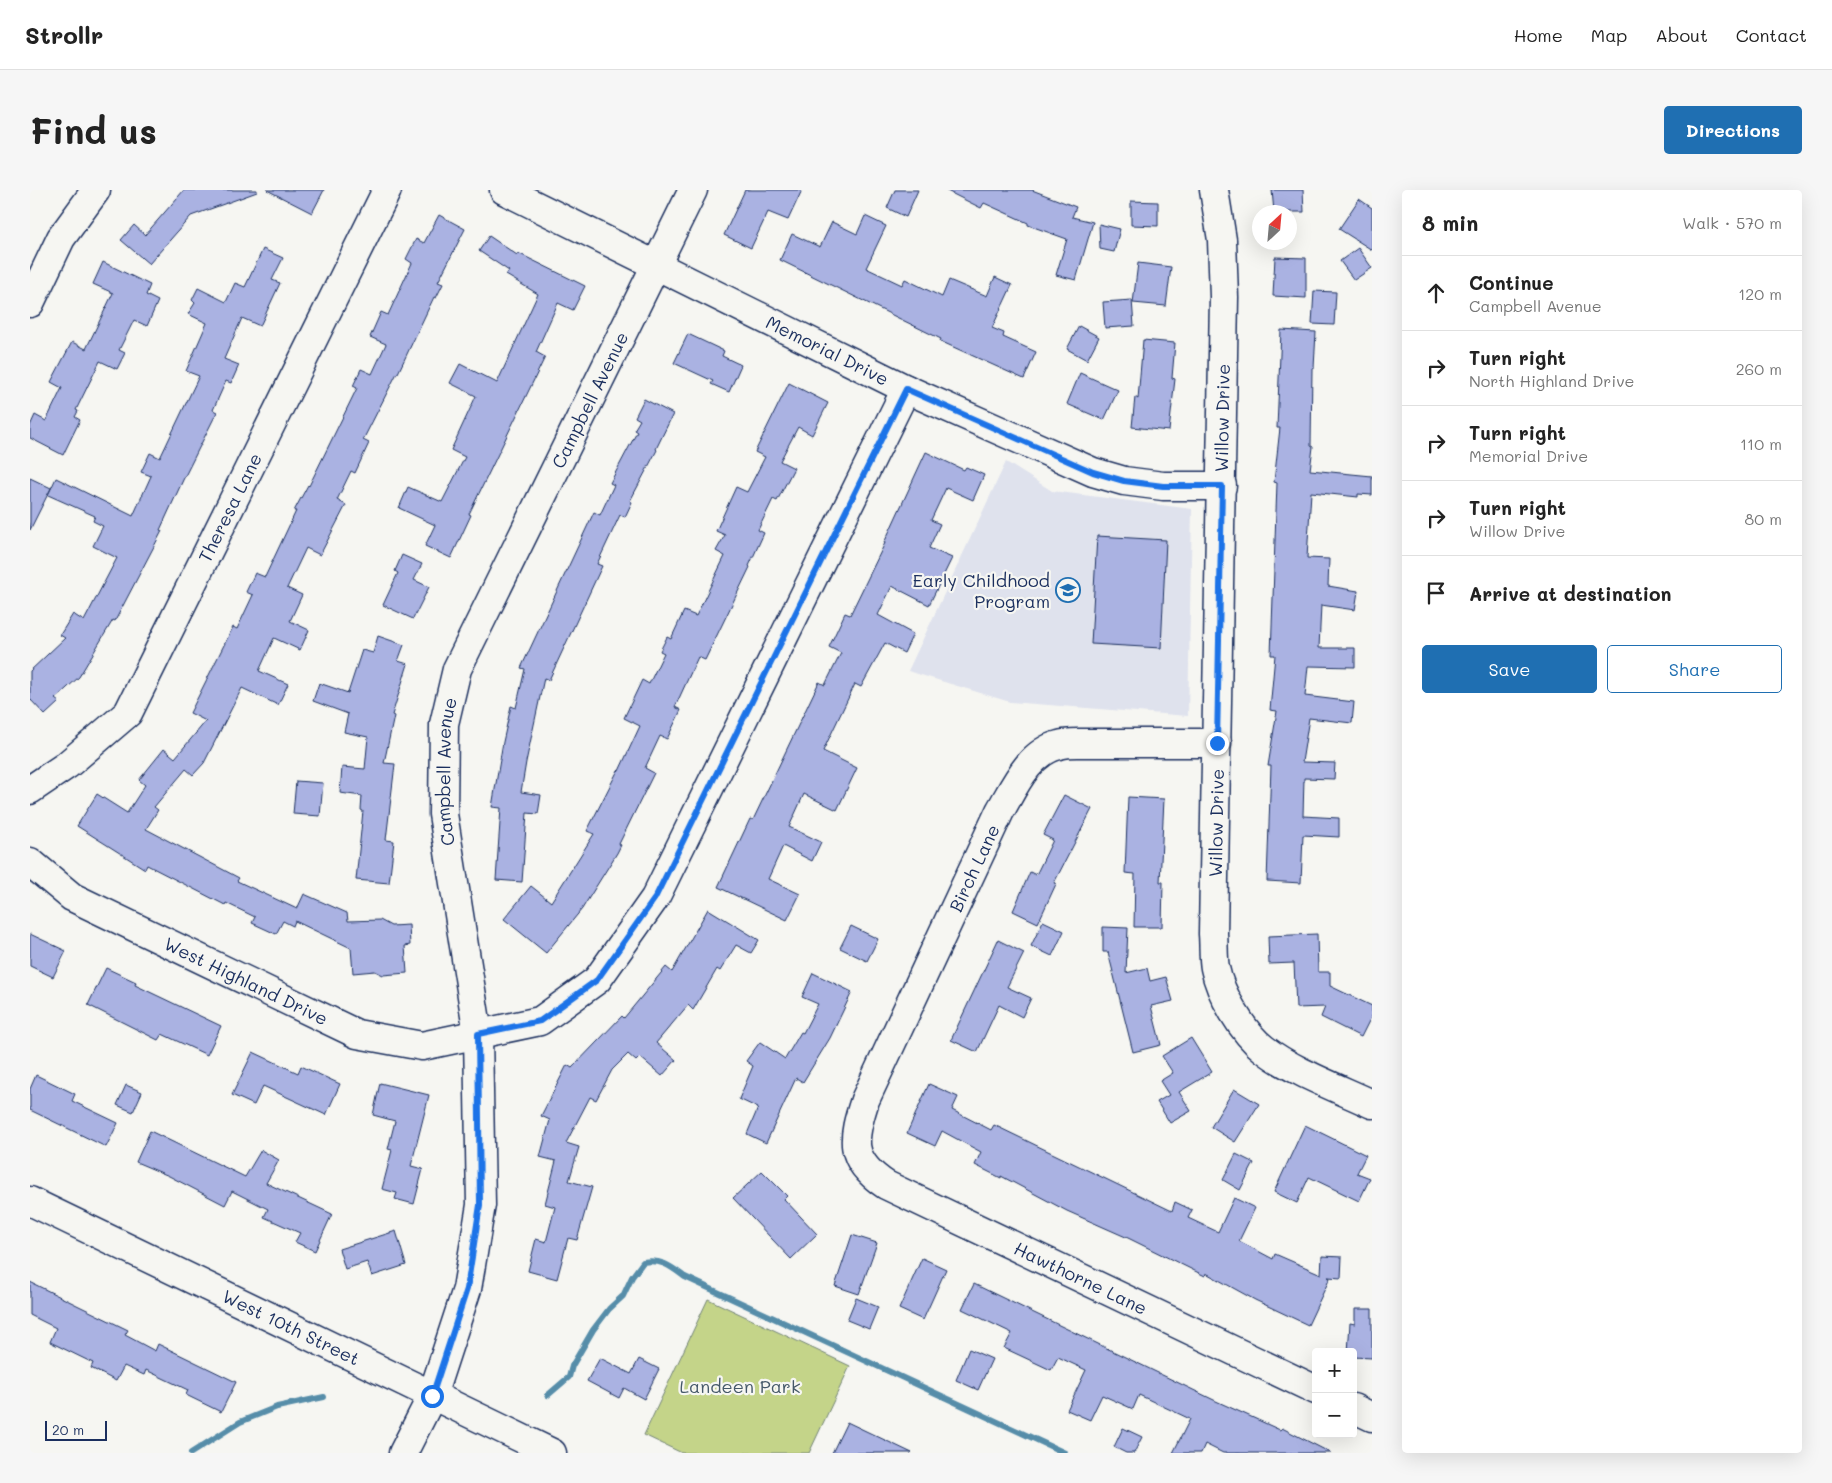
<!DOCTYPE html>
<meta charset="utf-8">
<style>
:root{--surface:#fff;--page:#f6f6f6;--text:#222;--muted:#767676;--line:#e0e0e0;--accent:#1f6fb2}
body{margin:0;font-family:Mali,sans-serif;background:var(--page);color:var(--text)}
.controls{position:absolute;right:15px;bottom:15px;display:grid;overflow:hidden;border-radius:5px;box-shadow:0 5px 20px #0002}
.controls button{width:45px;height:45px;display:grid;place-items:center;padding:0;border:0;border-bottom:1px solid var(--line);background:var(--surface);color:var(--text);font:25px sans-serif}
.compass{position:absolute;left:1222px;top:15px;width:45px;height:45px;border-radius:50%;background:var(--surface);box-shadow:0 5px 20px #0002;rotate:26deg}
.scale{position:absolute;left:15px;bottom:12px;width:62px;box-sizing:border-box;padding-left:5px;border:2px solid #1b2f5e;border-top:0;font-size:14px;line-height:18px;white-space:nowrap;color:#1b2f5e;-webkit-text-stroke:4px #f6f6f2;paint-order:stroke}
.stop{position:absolute;width:15px;height:15px;margin:-11px;border:4px solid #1a73e8;border-radius:50%;background:#fff}
.stop.end{background:#1a73e8;border-color:#fff;box-shadow:0 1px 5px #0008}
.list{margin:0;padding:0;list-style:none}
h2{display:flex;justify-content:space-between;align-items:center;height:65px;margin:0;padding:0 20px;font-size:21px}
h2 small{font-size:16px;font-weight:400;color:var(--muted)}
.list li{display:grid;grid-template-columns:32px 1fr auto;gap:15px;align-items:center;box-sizing:border-box;height:75px;padding:0 20px;border-top:1px solid var(--line)}
.list b{display:block;font-size:19px;white-space:nowrap}
.list p{margin:0;font-size:16px;white-space:nowrap;color:var(--muted)}
.list em{font-size:16px;font-style:normal;color:var(--muted)}
.actions{display:flex;gap:10px;padding:15px 20px}
.actions a{flex:1;padding:11px 0;border:1px solid var(--accent);border-radius:5px;text-align:center;font-size:18px;color:var(--accent)}
.actions .main{background:var(--accent);color:#fff}
.icon{flex:none;width:28px;height:28px;fill:none;stroke:currentColor;stroke-width:2;stroke-linecap:round;stroke-linejoin:round}
.map{position:relative;flex:none;width:1342px;height:1263px;overflow:hidden;border-radius:5px}
header{display:flex;align-items:center;gap:30px;box-sizing:border-box;height:70px;padding:0 25px;background:var(--surface);border-bottom:1px solid var(--line)}
header strong{font-size:24px}
nav{display:flex;gap:28px;margin-inline-start:auto;font-size:18px}
.intro{display:flex;align-items:center;justify-content:space-between;box-sizing:border-box;height:120px;padding:0 30px}
h1{margin:0;font-size:35px}
.button{padding:12px 22px;border-radius:5px;background:var(--accent);color:#fff;font-size:18px;font-weight:700}
main{display:flex;gap:30px;padding:0 30px}
aside{flex:1;background:var(--surface);border-radius:5px;box-shadow:0 5px 20px #0002}
.map>svg:first-child{display:block}
</style>
<header>
<strong>Strollr</strong>
<nav><a>Home</a><a>Map</a><a>About</a><a>Contact</a></nav>
</header>
<div class="intro"><h1>Find us</h1><a class="button">Directions</a></div>
<main>
<div class="map">
<svg width="1342" height="1263" viewBox="0 0 1342 1263">
<rect width="100%" height="100%" fill="#f6f6f2"/>
<filter id="ink" filterUnits="userSpaceOnUse"><feTurbulence type="fractalNoise" baseFrequency=".02" numOctaves="2"/><feDisplacementMap in="SourceGraphic" scale="10" xChannelSelector="R" yChannelSelector="G"/><feConvolveMatrix kernelMatrix="1 2 1 2 8 2 1 2 1" color-interpolation-filters="sRGB"/></filter>
<g filter="url(#ink)">
<path fill="#dfe2ed" d="M976 272 1022 301 1162 319 1158 526 980 512 878 481Z"/>
<path fill="#c4d489" stroke="#708274" d="M678 1109 820 1176 779 1263H652L614 1245Z"/>
<g fill="none" stroke-linecap="round" stroke-linejoin="round">
<g stroke="#568da9" stroke-width="6">
<path d="M518 1205 539 1187 542 1176 563 1140 579 1119 593 1106 602 1087 613 1072C632 1069 640 1076 655 1087L1035 1263"/>
<path d="M161 1263 210 1232 247 1217 294 1207"/>
</g>
</g>
<g fill="#aab2e2" stroke="#1b2f5e">
<path d="M154 0H227V2L161 26 119 74 91 50 104 35 115 45Z"/>
<path d="M237 0H294L282 23Z"/>
<path d="M715 0H772L758 30 738 22 721 58 694 45Z"/>
<path d="M865 0H888L876 27 857 18Z"/>
<path d="M915 0H1002L1046 17 1042 27 1063 32 1046 90 1026 85 1037 49 998 35V33L954 13 951 18Z"/>
<path d="M1242 0H1273L1274 22H1244Z"/>
<path d="M1329 9 1342 18V60L1309 39Z"/>
<path d="M1101 11 1128 12V36L1101 35Z"/>
<path d="M409 25 435 39 408 92 413 94 406 108 404 107 368 183H367L333 250 339 253 325 283 321 281 307 310 316 315 290 365 276 358 257 398 272 405 260 431 279 440 270 460 244 448 229 481 258 494 248 515 212 498 174 573 163 585 156 579 124 617 128 620 116 639 209 688 207 691 267 719 274 704 317 723 318 731 350 730 361 736 379 735 380 755 375 756 377 783 353 785 345 781 323 783 321 758 265 731 263 736 253 731 246 744 222 733 225 727 196 713 195 715 117 675 115 679 47 636 67 604 97 623 115 595 109 590 134 559 145 568 176 531 160 523 203 437 207 439 223 405 216 402 225 383 235 387 266 321H264L278 295 279 296 327 198 323 196 331 179 342 184 356 154 340 147 351 122 358 125 382 73 376 69 386 49 394 53Z"/>
<path d="M835 26 856 36 836 78 872 95 875 89 912 107 919 90 957 106 965 87 982 95 962 138 974 143 973 147 1006 162 994 189 910 151 911 149 750 70 762 44 790 57 802 32 827 44Z"/>
<path d="M1069 34 1090 39 1084 62 1070 59Z"/>
<path d="M459 46 487 65 488 63 555 96 543 120 528 113 506 162 515 167 439 324 441 325 421 368 395 356 405 335 369 318 378 297 412 312 435 267 421 260 446 206 420 193 430 174 467 193 508 104 476 85 479 81 449 61Z"/>
<path d="M1328 58 1342 78 1324 90 1310 71Z"/>
<path d="M233 59 253 68 242 90 250 93 230 136 212 128 194 169 209 175 201 193 196 191 183 220 187 222 153 290 130 340 132 341 85 431 83 430 49 487 25 509 29 512 15 525 0 509V481L35 448 30 445 43 424 54 431 87 368 63 356 73 336 63 331 65 326 18 305 26 288 103 326 121 286 111 282 120 263 130 268 169 186 156 181 177 133 158 124 165 113 162 110 168 98 196 112 205 93 215 97Z"/>
<path d="M1245 67 1276 68V108L1243 106Z"/>
<path d="M73 72 120 95 116 105 128 111 117 136 104 130 89 160 95 163 87 179 70 171 46 220 48 221 45 227 50 230 33 265 0 248V236L5 225 16 231 32 198 21 192 42 152 56 159 83 103 63 94Z"/>
<path d="M1108 73 1141 77 1136 116 1103 113Z"/>
<path d="M1284 101 1306 102 1304 135 1282 134Z"/>
<path d="M1102 110 1104 136 1075 138 1073 112Z"/>
<path d="M1049 136 1069 147 1057 170 1037 159Z"/>
<path d="M1251 140 1286 142 1284 178H1282L1281 256 1283 257 1280 280 1342 286V305L1328 304V307L1281 302 1277 368 1299 369 1298 396 1328 401 1325 420 1291 415 1289 458H1325V477L1278 476 1275 506 1324 512 1322 533 1279 528 1272 572 1305 573 1304 589 1274 588 1273 626 1309 628V647L1273 645 1271 693 1237 691 1241 576H1238L1247 521 1240 520 1245 465H1241L1247 293 1244 292 1250 238H1247Z"/>
<path d="M658 144 694 161 692 166 711 175 699 202 681 194 683 191 644 173Z"/>
<path d="M1113 150 1145 153 1142 188 1145 189 1139 241 1102 237 1105 207 1108 209Z"/>
<path d="M1050 183 1088 200 1074 230 1037 214Z"/>
<path d="M759 193 798 213 782 245 768 237 750 271 764 278 747 311 743 309 728 340 734 343 719 376 720 377 675 470 668 467 645 517 651 520 637 549 630 546 615 578 624 583 589 654 591 655 587 663 552 719 516 763 474 729 501 696 521 712 564 644 557 641 588 580 589 581 610 536 594 528 612 490 619 494 634 463 630 461 637 447 641 449 654 421 666 426 695 366 686 361 695 345 686 341 706 297 717 302 735 267 725 262Z"/>
<path d="M614 209 643 224 626 259 627 260 600 311 602 312 595 327 590 325 567 374 572 376 519 490 514 488 496 572 491 602 511 605 508 624 497 623 492 692 466 690 471 618 462 617 473 552 481 516 486 518 495 479 491 478 564 322 570 325 584 295 580 293 607 242 604 240 610 230 605 227Z"/>
<path d="M896 262 934 280 936 277 954 285 943 310 916 298 901 330 910 334 899 358 922 368 899 415 862 396 848 425 883 444 874 463 855 453 831 497 825 494 793 561 827 578 807 620 774 604 759 637 791 652 782 671 753 656 738 689 770 704 757 730 688 697 720 629 723 630 789 492 795 495 811 463 799 457 815 423 820 425 855 353H854Z"/>
<path d="M0 288 21 298 0 340Z"/>
<path d="M1067 346 1136 350 1131 458 1061 454Z"/>
<path d="M372 365 392 374 384 390 399 397 383 429 353 415 368 383 365 381Z"/>
<path d="M348 446 374 455 368 471 378 474 362 525 364 526 354 573 365 574 356 650 364 651 359 693 326 690 333 621 331 620 332 606 310 603 312 577 335 579 338 547 314 542 318 524 283 511 289 493 318 503 332 460 343 463Z"/>
<path d="M266 591 293 593 290 626 263 624Z"/>
<path d="M1034 605 1062 619 1024 693 1026 694 1008 733 983 721 1000 682 1006 685 1023 650 1013 645Z"/>
<path d="M1098 607 1134 609 1130 692H1133L1132 737H1104L1105 684 1095 683Z"/>
<path d="M678 719 729 750 721 763 706 755 690 781 687 779 663 820 658 815 626 853 646 870 632 886 610 867 606 871 598 864 582 880 566 910 560 907 536 953 549 957 539 991 562 997 547 1050 538 1048 527 1089 498 1081 506 1049 516 1052 525 1017 515 1014 526 971 510 967 520 930 511 926 537 875 542 878 592 826 594 828 636 777 642 782Z"/>
<path d="M1013 731 1034 741 1022 766 1001 756Z"/>
<path d="M821 736 848 749 837 771 810 758Z"/>
<path d="M1073 737 1098 738 1096 783 1117 778 1120 791 1136 787 1143 811 1121 816 1131 855 1103 862 1078 762H1073Z"/>
<path d="M0 744 36 761 23 787 0 776Z"/>
<path d="M1287 744 1288 782H1300V796L1342 816V825L1331 847 1291 827 1295 817 1266 818 1264 773 1239 774 1238 746Z"/>
<path d="M968 750 994 763 977 797 1001 808 992 827 969 815 947 862 921 850Z"/>
<path d="M76 778 106 792 105 795 191 836 177 865 132 844 128 850 58 815Z"/>
<path d="M783 783 822 802 800 848 773 892 766 888 736 953 717 944 728 918 709 909 723 876 716 871 730 852 755 869 771 842 773 843 788 814 772 807Z"/>
<path d="M1161 848 1182 882 1149 902 1161 921 1140 933 1127 912 1139 905 1130 891 1143 883 1132 866Z"/>
<path d="M223 862 268 883 271 876 310 894 296 925 233 896 224 915 202 905Z"/>
<path d="M6 885 45 904 42 911 88 933 76 957 0 920V899Z"/>
<path d="M350 893 399 905 381 976 393 979 384 1014 365 1009 367 1003 352 999 362 960 358 959 365 931 343 925Z"/>
<path d="M899 894 928 907 922 920 961 940 964 935 1142 1021 1145 1012 1162 1020 1158 1028 1188 1042 1204 1008 1225 1018 1209 1051 1243 1069 1245 1064 1291 1084 1292 1066 1312 1067 1311 1088 1298 1087 1300 1088 1278 1135 1225 1110 1176 1083 1175 1086 1098 1048 1037 1021 971 986V988L945 975 951 962 912 941 905 956 877 943Z"/>
<path d="M96 895 112 902 103 922 87 915Z"/>
<path d="M1204 899 1229 914 1205 952 1181 937Z"/>
<path d="M1275 935 1336 965 1327 983 1340 988 1329 1011 1279 987 1267 1013 1244 1002Z"/>
<path d="M120 941 215 987 231 960 249 970 236 993 302 1024 285 1061 265 1052 270 1043 234 1027 238 1019 202 1001 195 1015 139 986 106 972Z"/>
<path d="M1206 964 1224 973 1210 1000 1193 990Z"/>
<path d="M732 981 757 1006 754 1009 787 1044 761 1069 703 1008Z"/>
<path d="M366 1041 376 1075 342 1086 337 1072 315 1079 309 1059Z"/>
<path d="M822 1045 847 1053 829 1104 805 1096Z"/>
<path d="M892 1068 916 1079 893 1130 869 1119Z"/>
<path d="M0 1092 98 1140 95 1145 125 1161 128 1154 206 1192 191 1222 156 1205 158 1200 116 1180 114 1185 94 1176 86 1191 61 1178 63 1173 20 1152 26 1138 0 1125Z"/>
<path d="M944 1094 1186 1211 1250 1240 1252 1238 1301 1263H1193L1175 1254 1171 1263H1143L1160 1229 1109 1205 1103 1219 1072 1205 1060 1230 1037 1220 1056 1180 1028 1167 1021 1180 974 1158 982 1143 932 1119Z"/>
<path d="M826 1108 848 1117 839 1139 817 1130Z"/>
<path d="M1325 1119H1342V1168L1323 1167V1162H1318L1320 1133 1325 1134Z"/>
<path d="M939 1159 962 1169 948 1200 926 1190Z"/>
<path d="M570 1168 601 1184 609 1169 629 1179 614 1209 594 1198 589 1208 557 1191Z"/>
<path d="M817 1232 882 1263H802Z"/>
<path d="M1093 1238 1112 1247 1104 1263H1096L1084 1257Z"/>
</g>
<g fill="none" stroke-linecap="round" stroke-linejoin="round">
<defs>
<g id="minor">
<path id="s1" d="M474 0 876 199 1063 282 1094 291 1133 296H1192"/>
<path d="M1184 0 1192 50 1194 107 1183 744C1184 755 1183 768 1185 778 1190 804 1213 843 1234 859 1262 881 1308 898 1342 914"/>
<path d="M0 113 31 48 66 0"/>
<path id="s2" d="M1187 553H1048C1042 553 1035 553 1029 555 999 562 984 597 970 621L835 910C822 949 818 970 856 995L1286 1200"/>
<path id="s3" d="M0 600 37 575 98 523 357 0"/>
<path id="s4" d="M0 672 42 707 327 844 392 856 510 831 567 790 625 708 876 199"/>
<path id="s5" d="M0 1011 522 1263"/>
<path d="M1323 1218 1342 1227"/>
<path id="s6" d="M373 1263 402 1206 437 1099 451 1015 448 844 413 624 414 534 427 479 663 0"/>
</g>
</defs>
<use href="#minor" stroke="#1b2f5e" stroke-width="31"/>
<use href="#minor" stroke="#f6f6f2" stroke-width="28"/>
</g>
</g>
<g fill="none" stroke-linecap="round" stroke-linejoin="round" filter="url(#ink)">
<path stroke="#1a73e8" stroke-width="6" d="M402 1206 437 1099 450 1015 448 844 510 831 567 790 625 708 876 199 1063 282 1094 291 1133 296H1192L1187 553"/>
</g>
<defs>
<symbol id="school-ring" viewBox="-11 -11 22 22"><circle r="9.5" fill="#f6f6f2" stroke="#1f6fb2" stroke-width="1.5"/><path d="M0-5L7-2L0 1L-7-2ZM-4 1L0 2.5L4 1V4Q0 6-4 4Z" fill="#1f6fb2"/></symbol>
</defs>
<g fill-rule="evenodd">
<use href="#school-ring" x="1024" y="386" width="28" height="28"/>
</g>
<g text-anchor="middle" dominant-baseline="central" stroke-width="4.5" stroke-linejoin="round" paint-order="stroke">
<g font-size="18" fill="#1b2f5e" stroke="#f6f6f2">
<text stroke="none"><textPath href="#s1" startOffset="361">Memorial Drive</textPath></text>
<text stroke="none"><textPath href="#s6" startOffset="1102">Campbell Avenue</textPath></text>
<text transform="translate(1192 228) rotate(-89)">Willow Drive</text>
<text stroke="none"><textPath href="#s3" startOffset="354">Theresa Lane</textPath></text>
<text stroke="none"><textPath href="#s6" startOffset="698">Campbell Avenue</textPath></text>
<text transform="translate(1186 633) rotate(-89)">Willow Drive</text>
<text transform="translate(944 678) rotate(-65)">Birch Lane</text>
<text stroke="none"><textPath href="#s4" startOffset="248">West Highland Drive</textPath></text>
<text stroke="none"><textPath href="#s2" startOffset="882">Hawthorne Lane</textPath></text>
<text stroke="none"><textPath href="#s5" startOffset="290">West 10th Street</textPath></text>
</g>
<g font-size="18" fill="#1b2f5e" stroke="#f6f6f2" text-anchor="end">
<text x="1020" y="390">Early Childhood<tspan x="1020" dy="21">Program</tspan></text>
</g>
<g font-size="18" fill="#455869" stroke="#f6f6f2">
<text x="710" y="1196">Landeen Park</text>
</g>
</g>
</svg>
<div class="controls">
<button>+</button>
<button>−</button>
</div>
<svg class="compass" viewBox="-18 -18 36 36"><path d="M0-13l5 13h-10z" fill="#e53935"/><path d="M0 13l5-13h-10z" fill="#767676"/></svg>
<div class="scale">20 m</div>
<div class="stop" style="left:402px;top:1206px"></div>
<div class="stop end" style="left:1187px;top:553px"></div>
</div>
<aside>
<h2>8 min<small>Walk · 570 m</small></h2>
<ul class="list">
<li><svg class="icon" aria-label="ahead" viewBox="0 0 24 24"><path d="M12 20V5M6 11l6-6 6 6"/></svg><div><b>Continue</b><p>Campbell Avenue</p></div><em>120 m</em></li>
<li><svg class="icon" aria-label="right" viewBox="0 0 24 24"><path d="M7 20v-9h11M14 6l5 5-5 5"/></svg><div><b>Turn right</b><p>North Highland Drive</p></div><em>260 m</em></li>
<li><svg class="icon" aria-label="right" viewBox="0 0 24 24"><path d="M7 20v-9h11M14 6l5 5-5 5"/></svg><div><b>Turn right</b><p>Memorial Drive</p></div><em>110 m</em></li>
<li><svg class="icon" aria-label="right" viewBox="0 0 24 24"><path d="M7 20v-9h11M14 6l5 5-5 5"/></svg><div><b>Turn right</b><p>Willow Drive</p></div><em>80 m</em></li>
<li><svg class="icon" aria-label="arrive" viewBox="0 0 24 24"><path d="M6 21V4h12l-3 4 3 4H6"/></svg><div><b>Arrive at destination</b></div></li>
</ul>
<div class="actions"><a class="main">Save</a><a>Share</a></div>
</aside>
</main>
